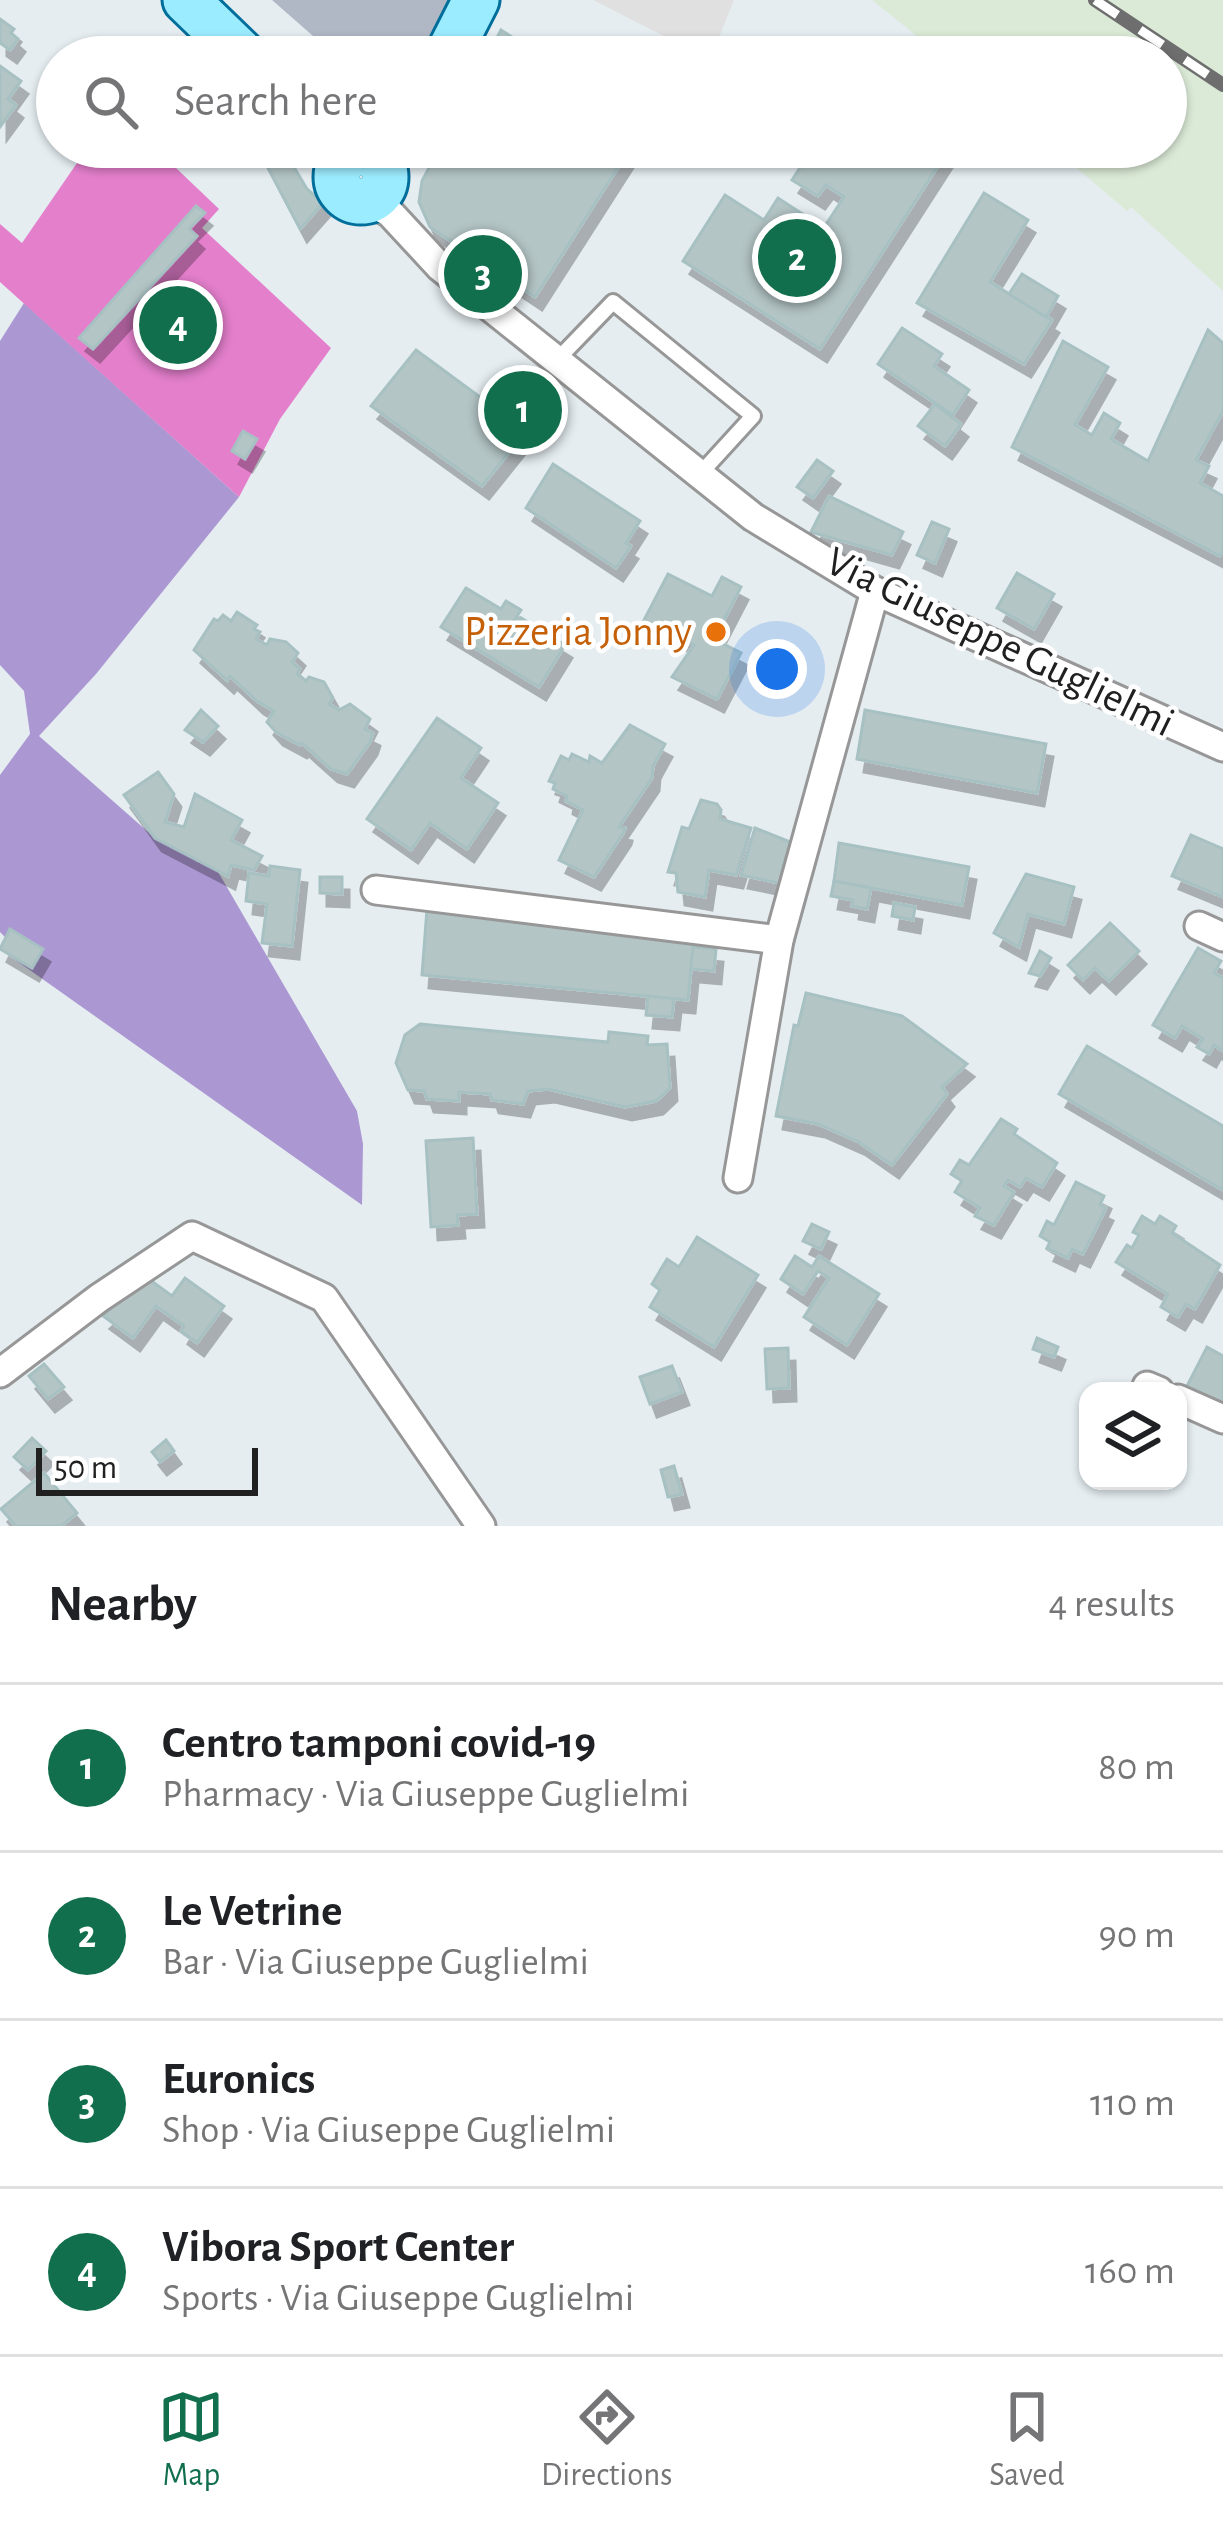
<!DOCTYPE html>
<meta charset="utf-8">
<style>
:root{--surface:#fff;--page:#f6f6f6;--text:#202124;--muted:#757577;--line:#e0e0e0;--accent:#126f4e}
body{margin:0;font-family:"Alegreya Sans",sans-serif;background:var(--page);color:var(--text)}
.controls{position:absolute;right:36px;bottom:36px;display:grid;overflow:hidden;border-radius:24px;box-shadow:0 3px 9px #0004}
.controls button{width:108px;height:108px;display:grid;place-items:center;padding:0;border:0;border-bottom:3px solid var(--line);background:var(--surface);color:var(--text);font:60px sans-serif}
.scale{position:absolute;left:36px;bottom:30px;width:222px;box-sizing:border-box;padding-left:12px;border:6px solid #202020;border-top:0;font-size:33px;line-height:42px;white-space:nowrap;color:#202020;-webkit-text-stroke:9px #fff;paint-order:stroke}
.you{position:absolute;left:777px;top:669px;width:42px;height:42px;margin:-30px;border:9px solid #fff;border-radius:50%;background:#1a73e8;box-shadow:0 0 0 18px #1a73e833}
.badge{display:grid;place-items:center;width:78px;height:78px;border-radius:50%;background:var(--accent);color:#fff;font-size:39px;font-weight:700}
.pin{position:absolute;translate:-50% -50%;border:6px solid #fff;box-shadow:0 3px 12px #0006}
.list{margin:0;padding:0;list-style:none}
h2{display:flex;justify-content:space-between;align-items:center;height:156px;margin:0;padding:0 48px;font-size:51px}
h2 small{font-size:39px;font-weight:400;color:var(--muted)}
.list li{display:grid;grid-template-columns:78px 1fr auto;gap:36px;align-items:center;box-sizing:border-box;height:168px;padding:0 48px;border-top:3px solid var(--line)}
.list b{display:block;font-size:45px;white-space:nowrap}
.list p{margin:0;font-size:39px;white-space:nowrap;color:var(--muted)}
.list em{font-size:39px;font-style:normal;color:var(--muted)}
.icon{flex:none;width:66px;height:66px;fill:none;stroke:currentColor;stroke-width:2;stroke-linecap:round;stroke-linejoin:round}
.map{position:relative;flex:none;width:1223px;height:1526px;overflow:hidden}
.search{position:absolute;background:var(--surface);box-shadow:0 3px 9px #0004;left:36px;right:36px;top:36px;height:132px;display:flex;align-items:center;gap:30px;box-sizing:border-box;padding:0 42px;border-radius:66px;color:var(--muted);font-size:45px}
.sheet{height:828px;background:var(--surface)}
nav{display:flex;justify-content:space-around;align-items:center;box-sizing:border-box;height:168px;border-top:3px solid var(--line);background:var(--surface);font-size:33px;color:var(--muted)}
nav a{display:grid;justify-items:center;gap:6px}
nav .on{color:var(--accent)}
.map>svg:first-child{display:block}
</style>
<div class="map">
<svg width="1223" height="1526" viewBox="0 0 1223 1526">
<defs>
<filter id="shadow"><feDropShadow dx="7" dy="13" stdDeviation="0" flood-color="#0004"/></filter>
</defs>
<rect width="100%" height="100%" fill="#e5edf1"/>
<path fill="#dbead7" d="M872 0H1223V291L1131 207 1127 211 1052 147H1166V57H943Z"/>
<path fill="#b0b8c6" d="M272 0H450L423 57H337Z"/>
<path fill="#ab98d2" d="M24 303 239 497 96 674 39 736 155 838 217 870 357 1111 363 1144 362 1205 0 949 5 937 0 932V775L30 734 24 691 0 665V341Z"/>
<path fill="#e47fcc" d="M88 147H154L219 209 202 228 331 348 280 419 239 497 0 282V224L22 243Z"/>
<path fill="#e0e0e0" d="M593 0H734L711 57H705Z"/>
<g fill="#b4c5c6" stroke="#a7c1c3" stroke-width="3" filter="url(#shadow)">
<path d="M0 19 14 29 11 33 18 39 10 50 0 43Z"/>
<path d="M501 30 543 57H487Z"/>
<path d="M0 66 21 81 8 99 16 105 0 127Z"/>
<path d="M257 147H282L307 189 323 203 300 229Z"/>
<path d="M440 147H631L535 297 430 227 419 202 422 181Z"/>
<path d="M784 147H933L945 155 820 349 683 261 725 195 764 220 778 198 807 217 800 227 817 238 844 197 826 185 818 196 792 180 805 160Z"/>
<path d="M984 193 1028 220 990 282 1052 320 1024 364 917 303Z"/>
<path d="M196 206 205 213 189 229 197 236 93 349 79 338Z"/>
<path d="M1022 274 1058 296 1046 317 1009 294Z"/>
<path d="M902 328 942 354 934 366 969 390 953 415 878 364Z"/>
<path d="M1208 330 1223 343V411L1196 460 1209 466 1200 483 1223 496V550L1220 556 1012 447 1063 341 1108 367 1075 425 1092 435 1104 413 1120 423 1111 439 1148 461Z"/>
<path d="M416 350 526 431 482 486 371 406Z"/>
<path d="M935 404 961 424 945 446 918 426Z"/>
<path d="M243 431 257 439 245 459 232 451Z"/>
<path d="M817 460 833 471 813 498 797 487Z"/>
<path d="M553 464 640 521 626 543 631 546 616 568 526 508Z"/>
<path d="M829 496 903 532 892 555 811 532Z"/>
<path d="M932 522 949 529 935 563 917 555Z"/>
<path d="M1017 573 1054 594 1034 629 997 608Z"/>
<path d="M668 574 712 596 722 577 741 587 714 639 741 653 717 699 672 677 694 645 644 620Z"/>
<path d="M466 588 501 609 506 601 521 610 514 621 518 624 521 618 565 645 539 687 441 627Z"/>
<path d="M237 612 257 625 254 629 260 632 256 639 267 645 270 639 286 642 298 653 292 662 300 669 297 674 306 681 309 677 324 682 333 698 329 704 339 710 350 704 370 719 365 729 373 733 370 742 347 774 331 769 302 743 300 745 276 732 267 722 274 711 257 701 230 676 227 680 194 650 214 619 218 621 223 615 231 621Z"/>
<path d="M201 710 218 726 203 742 185 730Z"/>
<path d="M865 710 1046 744 1037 793 857 759Z"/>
<path d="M437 718 481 748 461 778 498 803 467 849 430 823 411 850 367 819Z"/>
<path d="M630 725 665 744 653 766 652 778 619 827 625 828 624 832 594 877 559 860 583 810 566 801 567 796 553 789 555 783 549 781 561 756 569 760 572 754 589 762 590 756 602 763Z"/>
<path d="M158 772 174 794 165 822 184 827 195 794 242 820 231 840 262 856 254 870 231 865 228 876 155 838 124 795Z"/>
<path d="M701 800 717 804 721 810 720 819 751 828 736 875 709 870 705 897 678 892 676 873 668 872 682 827 689 829Z"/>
<path d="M755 828 790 842 779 883 741 875Z"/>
<path d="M1191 835 1223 849V897L1172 876Z"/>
<path d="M839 843 969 867 962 905 834 881Z"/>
<path d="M270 866 300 870 292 946 262 943 267 904 246 901 249 873 269 876Z"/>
<path d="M1026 874 1074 887 1064 924 1028 914 1019 947 994 933Z"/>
<path d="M320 877H342V894L320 893Z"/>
<path d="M834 881 871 888 867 909 852 906 853 900 831 896Z"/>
<path d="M894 903 915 907 913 920 892 916Z"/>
<path d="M427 909 694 939 688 1000 422 975Z"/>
<path d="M1110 923 1139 951 1109 981 1095 968 1083 980 1068 965Z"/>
<path d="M10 929 43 949 32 968 0 949Z"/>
<path d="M693 947 716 949 714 971 691 969Z"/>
<path d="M1198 948 1221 961 1214 973 1223 978V1051L1214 1045 1209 1054 1197 1047 1203 1039 1182 1026 1175 1038 1153 1025Z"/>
<path d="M1040 951 1051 958 1040 976 1029 973Z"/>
<path d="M806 993 902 1016 967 1064 942 1087 947 1094 892 1165 859 1142 818 1124 776 1116 794 1025 798 1026Z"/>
<path d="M648 996 674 999 672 1017 646 1015Z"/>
<path d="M420 1024 608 1042 609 1032 648 1036 647 1045 667 1044 670 1088 656 1101 625 1107 548 1089 528 1091 523 1104 492 1100 490 1094 459 1092V1101L427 1099 424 1091 408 1090 396 1063 405 1035Z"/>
<path d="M1087 1046 1223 1126V1190L1059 1094Z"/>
<path d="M1001 1119 1017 1129 1014 1134 1057 1163 1042 1187 1026 1178 1020 1187 1008 1180 1004 1186 1014 1192 994 1225 975 1216 980 1208 955 1192 962 1181 951 1174 960 1160 969 1165Z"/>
<path d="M473 1138 477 1214 457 1215 458 1225 431 1227 426 1141Z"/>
<path d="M1076 1182 1104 1196 1100 1205 1106 1208 1083 1254 1072 1249 1068 1258 1047 1248 1050 1242 1040 1236 1047 1221 1054 1225Z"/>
<path d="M1142 1216 1155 1224 1160 1216 1176 1226 1172 1233 1220 1265 1195 1309 1186 1304 1178 1317 1161 1307 1168 1294 1116 1262 1127 1245 1132 1248 1139 1235 1133 1232Z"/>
<path d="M812 1224 829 1232 821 1249 803 1241Z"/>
<path d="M697 1237 758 1275 714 1347 650 1307 660 1290 652 1284 667 1259 679 1267Z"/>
<path d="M795 1256 812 1267 819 1256 879 1294 847 1345 804 1317 829 1278 818 1271 803 1294 781 1279Z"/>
<path d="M146 1277 172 1296 185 1278 224 1306 197 1343 181 1331 184 1326 156 1306 133 1338 103 1316Z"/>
<path d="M1037 1338 1058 1347 1054 1357 1033 1349Z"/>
<path d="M1207 1347 1223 1356V1405L1185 1390Z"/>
<path d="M788 1348 789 1388 767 1389 765 1349Z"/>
<path d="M44 1364 64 1387 48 1399 29 1376Z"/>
<path d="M672 1366 682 1392 650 1404 640 1377Z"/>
<path d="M32 1438 46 1451 28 1470 14 1457Z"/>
<path d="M166 1440 174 1451 160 1462 152 1452Z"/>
<path d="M674 1466 682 1494 668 1497 661 1470Z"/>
<path d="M44 1473 77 1513 61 1526H16L1 1509Z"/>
</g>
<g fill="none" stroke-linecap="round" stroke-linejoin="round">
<defs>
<path id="lane" d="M557 360 613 302 753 416 700 474"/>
<g id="street">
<path d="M366 200 390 213 440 267 753 517 875 591 1223 747"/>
<path d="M376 890 779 940"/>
<path d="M1199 926 1223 937"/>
<path d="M738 1178 779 940 875 591"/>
<path d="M0 1373 99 1298 192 1236 324 1298 481 1526"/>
<path d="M1147 1386 1159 1391"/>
<path d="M1178 1399 1223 1419"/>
</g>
<g id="primary">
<path d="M186 0 245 57"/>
<path d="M447 57 476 0"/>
<circle cx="361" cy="177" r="24"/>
</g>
</defs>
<use href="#lane" stroke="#979797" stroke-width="20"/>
<use href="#street" stroke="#979797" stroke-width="33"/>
<use href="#primary" stroke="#006e9b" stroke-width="51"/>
<use href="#lane" stroke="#fff" stroke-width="14"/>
<use href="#street" stroke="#fff" stroke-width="27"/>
<use href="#primary" stroke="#9cecff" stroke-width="45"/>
<defs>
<path id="rail" d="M1095 0 1223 85"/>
</defs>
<use href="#rail" stroke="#6e6e6e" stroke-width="14"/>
<use href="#rail" stroke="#fff" stroke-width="9" stroke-dasharray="27" stroke-linecap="butt"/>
</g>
<circle fill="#e8710a" stroke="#fff" stroke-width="4.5" cx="716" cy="632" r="12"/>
<g text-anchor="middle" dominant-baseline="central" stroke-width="9" stroke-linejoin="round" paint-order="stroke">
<g font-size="42" fill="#c56008" stroke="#fff" text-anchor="end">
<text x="692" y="632">Pizzeria Jonny</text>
</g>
<g font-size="42" fill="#202020" stroke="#fff">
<text transform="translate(1000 642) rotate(26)">Via Giuseppe Guglielmi</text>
</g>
</g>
</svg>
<div class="controls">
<button><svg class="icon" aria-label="layers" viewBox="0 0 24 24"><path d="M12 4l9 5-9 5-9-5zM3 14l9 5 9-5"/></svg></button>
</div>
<div class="scale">50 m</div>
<div class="you"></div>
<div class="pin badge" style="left:523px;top:410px">1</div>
<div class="pin badge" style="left:797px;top:258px">2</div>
<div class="pin badge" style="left:483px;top:274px">3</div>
<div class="pin badge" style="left:178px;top:325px">4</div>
<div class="search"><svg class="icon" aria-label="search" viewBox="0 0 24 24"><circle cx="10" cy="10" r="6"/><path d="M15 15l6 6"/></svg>Search here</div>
</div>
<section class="sheet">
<h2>Nearby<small>4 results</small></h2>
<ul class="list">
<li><span class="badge">1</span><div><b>Centro tamponi covid-19</b><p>Pharmacy · Via Giuseppe Guglielmi</p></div><em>80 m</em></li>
<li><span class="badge">2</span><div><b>Le Vetrine</b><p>Bar · Via Giuseppe Guglielmi</p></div><em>90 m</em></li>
<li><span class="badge">3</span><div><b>Euronics</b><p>Shop · Via Giuseppe Guglielmi</p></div><em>110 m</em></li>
<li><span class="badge">4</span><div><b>Vibora Sport Center</b><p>Sports · Via Giuseppe Guglielmi</p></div><em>160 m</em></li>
</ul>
</section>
<nav>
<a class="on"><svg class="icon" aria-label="map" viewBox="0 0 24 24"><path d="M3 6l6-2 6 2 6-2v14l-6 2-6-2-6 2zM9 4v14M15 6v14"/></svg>Map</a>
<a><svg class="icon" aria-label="directions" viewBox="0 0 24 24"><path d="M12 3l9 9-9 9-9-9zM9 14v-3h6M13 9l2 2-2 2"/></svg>Directions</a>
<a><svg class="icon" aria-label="saved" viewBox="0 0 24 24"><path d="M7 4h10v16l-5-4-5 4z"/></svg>Saved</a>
</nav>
